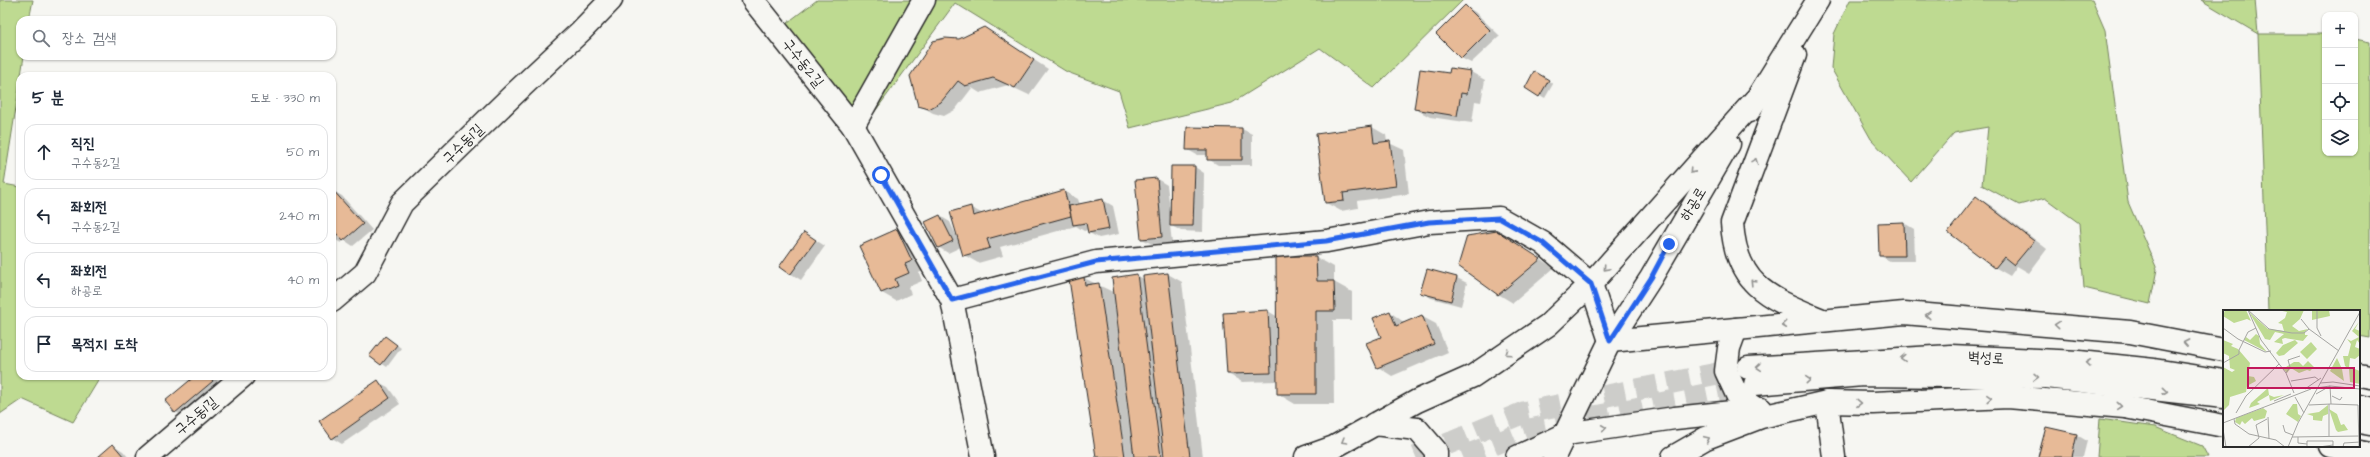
<!DOCTYPE html>
<html lang="ko">
<meta charset="utf-8">
<style>
:root{--surface:#fff;--page:#f2f2f3;--text:#1f2937;--muted:#747a83;--line:#e0e1e3}
body{margin:0;font-family:"Architects Daughter","Poor Story",sans-serif;background:var(--page);color:var(--text)}
.controls{position:absolute;right:12px;top:12px;display:grid;overflow:hidden;border-radius:8px;box-shadow:0 1px 3px #0004}
.controls button{width:36px;height:36px;display:grid;place-items:center;padding:0;border:0;border-bottom:1px solid var(--line);background:var(--surface);color:var(--text);font:20px sans-serif}
.stop{position:absolute;width:12px;height:12px;margin:-9px;border:3px solid #2563eb;border-radius:50%;background:#fff}
.stop.end{background:#2563eb;border-color:#fff;box-shadow:0 1px 4px #0008}
.list{margin:0;padding:0;list-style:none}
h2{display:flex;justify-content:space-between;align-items:center;height:52px;margin:0;padding:0 16px;font-size:17px}
h2 small{font-size:13px;font-weight:400;color:var(--muted)}
.list li{display:grid;grid-template-columns:26px 1fr auto;gap:12px;align-items:center;box-sizing:border-box;height:56px;margin:0 8px 8px;padding:0 8px;border:1px solid var(--line);border-radius:12px}
.list b{display:block;font-size:15px;white-space:nowrap}
.list p{margin:0;font-size:13px;white-space:nowrap;color:var(--muted)}
.list em{font-size:13px;font-style:normal;color:var(--muted)}
.icon{flex:none;width:22px;height:22px;fill:none;stroke:currentColor;stroke-width:2;stroke-linecap:round;stroke-linejoin:round}
.map{position:relative;flex:none;width:2370px;height:457px;overflow:hidden}
.search{position:absolute;background:var(--surface);box-shadow:0 1px 3px #0004;left:16px;top:16px;width:320px;height:44px;display:flex;align-items:center;gap:10px;box-sizing:border-box;padding:0 14px;border-radius:12px;color:var(--muted);font-size:15px}
.panel{position:absolute;background:var(--surface);box-shadow:0 1px 3px #0004;left:16px;top:72px;width:320px;height:308px;border-radius:12px}
.map>svg:first-child{display:block}
</style>
<div class="map">
<svg width="2370" height="457" viewBox="0 0 2370 457">
<rect width="100%" height="100%" fill="#f6f6f2"/>
<filter id="ink" filterUnits="userSpaceOnUse"><feTurbulence type="fractalNoise" baseFrequency=".025" numOctaves="2"/><feDisplacementMap in="SourceGraphic" scale="8" xChannelSelector="R" yChannelSelector="G"/><feConvolveMatrix kernelMatrix="1 2 1 2 8 2 1 2 1" color-interpolation-filters="sRGB"/></filter>
<g filter="url(#ink)">
<g fill="#beda91" stroke="#74825e">
<path d="M0 0H33L29 20H20V56H24L4 184 20 187V376H101L73 422 22 399 0 414Z"/>
<path d="M817 0H1463L1374 88 1320 48 1232 103 1130 128 1119 91 1067 72 955 3 865 125 783 26Z"/>
<path d="M1850 0H2092L2105 30 2128 202 2157 269 2150 304 2084 288 2079 223 2045 198 2019 205 1982 185 1988 127 1954 133 1911 182 1871 139 1831 68 1834 34Z"/>
<path d="M2201 0H2255L2258 34H2325V153H2355V39L2370 42V338L2359 336V311H2268L2258 34Z"/>
<path d="M2100 419 2155 427 2202 446 2208 457H2097Z"/>
</g>
<g fill="#0003">
<path d="M1465 6 1475 12 1500 36 1471 63 1461 58Z"/>
<path d="M984 28 1048 69 1029 95 1008 85 980 93 972 88 955 110 944 116 933 113 919 105 959 40Z"/>
<path d="M1471 72 1485 80 1481 102 1475 101 1472 123 1430 117 1415 109 1450 74Z"/>
<path d="M1534 73 1553 84 1545 98 1526 87Z"/>
<path d="M1372 127 1386 135 1387 142 1404 150 1409 194 1357 201 1358 208 1341 211 1326 203Z"/>
<path d="M1188 128 1242 129 1252 134V165H1218L1208 159V155H1197L1188 150Z"/>
<path d="M1195 167 1204 173 1203 232 1181 231 1170 225 1172 243 1152 244 1142 239 1157 179 1167 185 1171 216Z"/>
<path d="M333 191 342 196 372 230 353 246 344 240 341 243 332 238Z"/>
<path d="M1064 191 1078 199 1080 205 1103 200 1113 206 1119 234 1099 238 1089 233 1088 230 1084 231 1076 226 1000 247 1003 256 978 263 964 255 961 247 948 253 938 247 940 216 950 222 957 237 970 207 983 214Z"/>
<path d="M1976 197 1990 205 2047 249 2029 273 2017 266 2010 276 1996 268 1949 232Z"/>
<path d="M1904 223 1914 229 1915 261H1890L1880 256 1879 224Z"/>
<path d="M897 230 911 238 926 269 919 273 922 281 908 287 911 294 896 301 882 293Z"/>
<path d="M1497 232 1554 268 1513 303 1498 294Z"/>
<path d="M814 239 825 246 801 280 780 267Z"/>
<path d="M1316 257 1334 267V282L1352 292V320H1333L1334 404H1295L1278 394V381L1242 382 1228 374 1268 311 1278 317Z"/>
<path d="M1428 270 1457 278 1467 283 1461 306 1431 298 1422 292Z"/>
<path d="M1168 274 1182 282 1203 457H1097L1084 278 1115 293 1137 275 1145 280Z"/>
<path d="M1390 312 1405 323 1421 316 1436 324 1448 352 1392 376 1378 367 1383 338Z"/>
<path d="M390 340 401 348 387 367 371 356Z"/>
<path d="M197 376H214L223 387 186 418 176 412Z"/>
<path d="M378 382 388 387 400 404 342 444 332 438Z"/>
<path d="M2046 428 2077 435 2087 441 2083 457H2039Z"/>
<path d="M113 445 123 451 128 457H100Z"/>
</g>
<g fill="#e7ba97" stroke="#2b2b2b">
<path d="M1465 5 1490 30 1461 59 1436 34Z"/>
<path d="M984 27 1034 60 1015 88 993 78 965 86 958 81 941 102 929 109 918 106 910 76 933 41 945 38 959 39Z"/>
<path d="M1450 68 1471 71 1467 94 1461 93 1457 116 1414 109 1420 69 1449 73Z"/>
<path d="M1534 71 1549 80 1539 97 1525 88Z"/>
<path d="M1372 126 1374 143 1390 141 1396 186 1343 193 1344 201 1325 203 1316 134Z"/>
<path d="M1187 127 1242 128V160H1207V150H1186Z"/>
<path d="M1171 166H1195L1193 226H1170Z"/>
<path d="M1157 178 1162 237 1141 239 1135 180Z"/>
<path d="M332 189 363 224 343 241 336 233 332 237Z"/>
<path d="M1064 190 1071 216 987 239 990 248 963 256 950 212 971 206 973 216Z"/>
<path d="M1976 196 2034 241 2014 265 2004 257 1995 268 1948 232Z"/>
<path d="M1103 199 1109 229 1088 233 1086 223 1073 225 1069 206Z"/>
<path d="M940 215 953 241 938 248 925 222Z"/>
<path d="M1904 222 1905 256H1879L1878 223Z"/>
<path d="M897 229 912 261 905 264 909 273 895 279 898 286 881 293 859 246Z"/>
<path d="M1497 231 1541 259 1498 295 1458 266 1467 236Z"/>
<path d="M804 232 816 240 790 275 779 267Z"/>
<path d="M1276 256H1316L1317 281H1334L1335 311H1316V394H1277Z"/>
<path d="M1427 269 1457 277 1451 301 1420 293Z"/>
<path d="M1168 273 1190 457H1164L1143 276Z"/>
<path d="M1137 274 1161 457H1134L1112 278Z"/>
<path d="M1084 277 1085 285 1099 283 1125 457H1096L1069 279Z"/>
<path d="M1268 310 1271 373 1227 374 1223 313Z"/>
<path d="M1390 311 1396 326 1422 315 1434 344 1377 368 1366 343 1381 337 1373 318Z"/>
<path d="M385 336 397 345 381 365 369 356Z"/>
<path d="M195 376H209L213 381 175 413 165 401Z"/>
<path d="M378 380 390 398 332 439 319 421Z"/>
<path d="M2046 427 2077 434 2072 457H2038Z"/>
<path d="M113 444 124 457H98Z"/>
</g>
<g fill="none" stroke-linecap="round" stroke-linejoin="round">
<g stroke="#cdcdca" stroke-width="22" stroke-dasharray="22 11" stroke-linecap="butt">
<path d="M1416 457 1525 412 1745 368"/>
<path d="M1463 457 1532 429 1753 385"/>
</g>
<defs>
<g id="minor">
<path d="M753 0 853 126 952 300 983 457"/>
<path d="M853 126 924 0"/>
<path d="M952 300 1096 262 1327 241 1429 222 1499 218 1543 243 1591 284 1610 341"/>
<path d="M332 301 365 273 402 203 513 95 581 31 611 0"/>
<path d="M1827 402 1834 457"/>
<path d="M148 457 243 376"/>
</g>
<g id="secondary">
<path d="M1795 55 1732 223C1736 287 1770 298 1822 320"/>
<path d="M1749 111 1818 0"/>
<path d="M1736 329 1729 348 1726 371 1738 397 1758 410"/>
<path d="M1610 341 1904 313 2130 332 2224 350"/>
<path d="M1748 368 1951 356 2079 362 2154 370 2224 381"/>
<path d="M2359 375 2370 377"/>
<path d="M1755 384 1863 375 2046 377 2224 397"/>
<path d="M2359 406 2370 408"/>
<path d="M2359 422 2370 424"/>
<path d="M1374 424 1417 429 1436 451V457"/>
<path d="M2330 446 2370 454"/>
<path d="M1306 457 1334 447 1417 401 1473 376 1548 325 1591 284 1755 100"/>
<path d="M1517 457 1566 434 1675 418 1761 409"/>
<path d="M1554 457 1610 341 1651 278 1729 144"/>
<path d="M1673 457 1706 438 1761 417 1827 402 1873 403 2008 397 2125 407 2224 426"/>
</g>
</defs>
<use href="#minor" stroke="#2b2b2b" stroke-width="25"/>
<use href="#secondary" stroke="#2b2b2b" stroke-width="25"/>
<use href="#minor" stroke="#f6f6f2" stroke-width="22"/>
<use href="#secondary" stroke="#f6f6f2" stroke-width="22"/>
</g>
<defs><path id="oneway-chevron" d="M-2-3.5L2.5 0L-2 3.5" fill="none" stroke-width="1.6" stroke-linecap="round" stroke-linejoin="round"/></defs>
<g stroke="#90908e">
<use href="#oneway-chevron" transform="translate(1755 161) rotate(-69)"/>
<use href="#oneway-chevron" transform="translate(1692 171) rotate(132)"/>
<use href="#oneway-chevron" transform="translate(1606 268) rotate(132)"/>
<use href="#oneway-chevron" transform="translate(1753 282) rotate(-134)"/>
<use href="#oneway-chevron" transform="translate(1928 315) rotate(-176)"/>
<use href="#oneway-chevron" transform="translate(1784 325) rotate(174)"/>
<use href="#oneway-chevron" transform="translate(2057 325) rotate(-175)"/>
<use href="#oneway-chevron" transform="translate(2186 343) rotate(-169)"/>
<use href="#oneway-chevron" transform="translate(1508 353) rotate(146)"/>
<use href="#oneway-chevron" transform="translate(1903 358) rotate(177)"/>
<use href="#oneway-chevron" transform="translate(2088 363) rotate(-174)"/>
<use href="#oneway-chevron" transform="translate(1759 367) rotate(175)"/>
<use href="#oneway-chevron" transform="translate(2036 377) rotate(1)"/>
<use href="#oneway-chevron" transform="translate(1808 380) rotate(-5)"/>
<use href="#oneway-chevron" transform="translate(2165 391) rotate(6)"/>
<use href="#oneway-chevron" transform="translate(1989 398) rotate(-3)"/>
<use href="#oneway-chevron" transform="translate(1859 403) rotate(2)"/>
<use href="#oneway-chevron" transform="translate(2119 406) rotate(5)"/>
<use href="#oneway-chevron" transform="translate(1604 428) rotate(-8)"/>
<use href="#oneway-chevron" transform="translate(1707 439) rotate(-25)"/>
<use href="#oneway-chevron" transform="translate(1344 441) rotate(150)"/>
</g>
</g>
<g fill="none" stroke-linecap="round" stroke-linejoin="round" filter="url(#ink)">
<path stroke="#2563eb" stroke-width="5" d="M881 175 952 300 1096 262 1326 241 1429 222 1499 218 1543 243 1591 284 1610 341 1651 278 1669 244"/>
</g>
<g text-anchor="middle" dominant-baseline="central" stroke-width="4" stroke-linejoin="round" paint-order="stroke">
<g font-size="15" fill="#2b2b2b" stroke="#f6f6f2">
<text transform="translate(803 63) rotate(52)">구수동2길</text>
<text transform="translate(463 144) rotate(-44)">구수동1길</text>
<text transform="translate(1693 204) rotate(-59)">하공로</text>
<text transform="translate(1986 358) rotate(3)">벽성로</text>
<text transform="translate(196 416) rotate(-40)">구수동1길</text>
</g>
</g>
<g transform="translate(2223 310)">
<rect width="137" height="137" fill="#f6f6f2"/>
<path d="M2 0H23L28 11 24 9 11 13 0 6ZM55 0H81L77 9 69 16 76 21 85 19 82 22V25H85L80 31 62 28 59 29 60 34 51 32 61 24 52 22 47 30 42 29 26 2 45 19 61 21 59 14 55 13 62 8 64 2ZM89 0H106L107 6 89 10ZM136 12 132 19 137 21V34L134 30 132 37 137 39V45L132 49 127 48 126 57 137 61V74L127 72 126 59 122 56 120 46H125L128 34 124 29 128 31 136 27 129 21ZM33 24 36 26 37 34 44 42 21 30 23 27 27 30ZM0 30 10 34 8 36 15 39 27 53 25 66 31 67 33 71 24 76 23 82 7 87 6 95 0 101V57L9 62 12 60 7 58 6 46 0 43ZM72 30 75 33 61 45 56 46 53 43 60 35ZM88 32 94 39 84 49 77 42ZM114 48 119 59 121 71 107 61ZM85 51 91 57 87 61 84 60 76 63 68 58 64 63 60 59 71 52H76L80 56ZM45 78 46 85 51 87 61 85 47 91 46 85 34 92 37 94 26 98 28 93ZM70 94H74L75 104 78 106 75 112 63 104ZM105 95V104L100 106 99 111 90 110V106L84 104 96 102ZM40 98 44 101 42 108 31 111 29 108 22 114 19 111 17 115 12 112 13 108ZM106 99 114 104 118 115 121 114 125 120 115 122 113 120Z" fill="#beda91"/>
<path fill="none" stroke="#a5a5a2" stroke-width="1" d="M25 0 46 19 69 23H81L86 19 116 41M25 0 38 30 63 63 71 83M94 0V18L98 26M78 9 86 19M0 18 15 29 42 42 48 41M0 53 16 44V40L25 22 33 18M63 63 67 57 65 50 77 46M68 71 92 67 96 70M97 73 110 72 137 76M93 78 107 76M82 79 98 68M93 84 107 76 137 79M109 86 117 90 119 87M72 87 81 103M51 91 68 84M106 94V126M108 94 135 95 136 137M86 95 108 94 107 76M13 103 23 86 56 54M45 107 46 129M11 109 12 114 26 124 53 130 62 137M0 113 88 79M60 115 62 122 70 125M0 119 3 137M69 127 137 126M75 127V133L84 134M25 137 36 128 33 115 44 109M65 137 75 113 137 2M84 137V131H110V137M96 137 110 135M120 137 121 133 137 132"/>
<path fill="#c2185b" fill-opacity="0.15" stroke="#c2185b" stroke-width="2" d="M25 58H131V78H25Z"/>
<rect width="137" height="137" fill="none" stroke="#2b2b2b" stroke-width="2"/>
</g>
</svg>
<div class="controls">
<button>+</button>
<button>−</button>
<button><svg class="icon" aria-label="locate" viewBox="0 0 24 24"><circle cx="12" cy="12" r="6"/><path d="M12 2v4M12 18v4M2 12h4M18 12h4"/></svg></button>
<button><svg class="icon" aria-label="layers" viewBox="0 0 24 24"><path d="M12 4l9 5-9 5-9-5zM3 14l9 5 9-5"/></svg></button>
</div>
<div class="stop" style="left:881px;top:175px"></div>
<div class="stop end" style="left:1669px;top:244px"></div>
<div class="search"><svg class="icon" aria-label="search" viewBox="0 0 24 24"><circle cx="10" cy="10" r="6"/><path d="M15 15l6 6"/></svg>장소 검색</div>
<section class="panel">
<h2>5 분<small>도보 · 330 m</small></h2>
<ul class="list">
<li><svg class="icon" aria-label="ahead" viewBox="0 0 24 24"><path d="M12 20V5M6 11l6-6 6 6"/></svg><div><b>직진</b><p>구수동2길</p></div><em>50 m</em></li>
<li><svg class="icon" aria-label="left" viewBox="0 0 24 24"><path d="M17 20v-9H6M10 6l-5 5 5 5"/></svg><div><b>좌회전</b><p>구수동2길</p></div><em>240 m</em></li>
<li><svg class="icon" aria-label="left" viewBox="0 0 24 24"><path d="M17 20v-9H6M10 6l-5 5 5 5"/></svg><div><b>좌회전</b><p>하공로</p></div><em>40 m</em></li>
<li><svg class="icon" aria-label="arrive" viewBox="0 0 24 24"><path d="M6 21V4h12l-3 4 3 4H6"/></svg><div><b>목적지 도착</b></div></li>
</ul>
</section>
</div>
